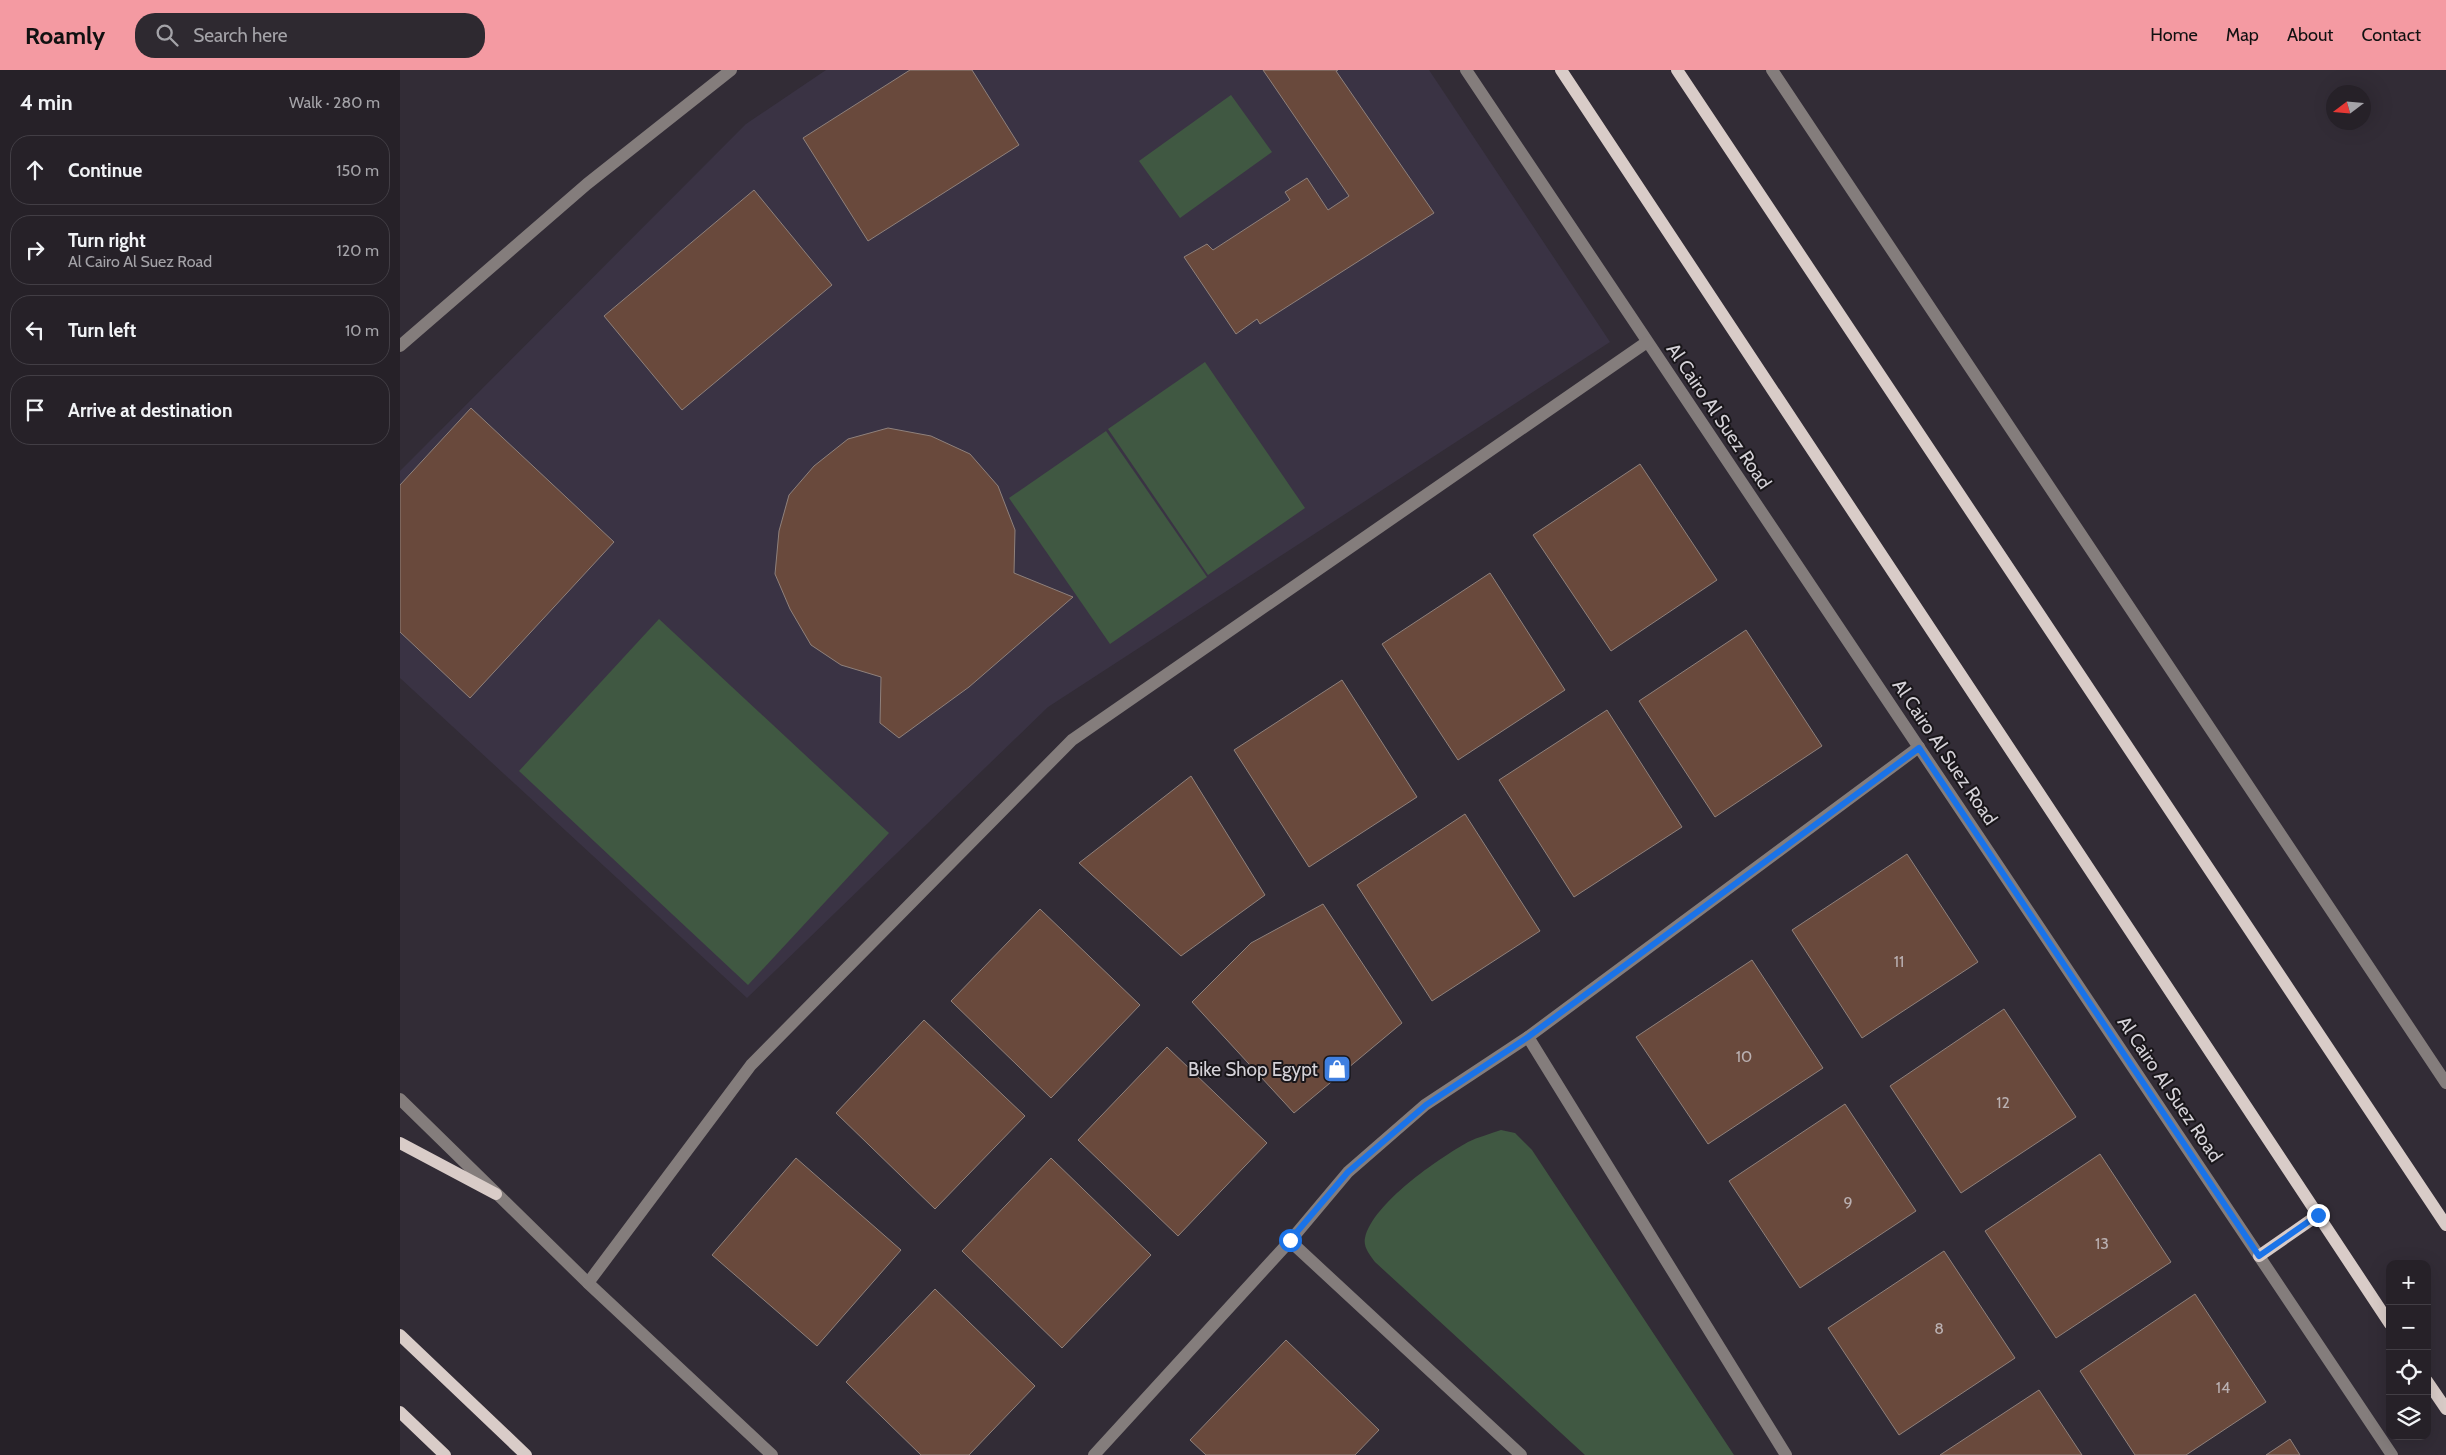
<!DOCTYPE html>
<meta charset="utf-8">
<style>
:root{--surface:#262128;--page:#2e2930;--text:#f1f3f6;--muted:#a4a3a8;--line:#423e45;--accent:#f49aa2}
body{margin:0;font-family:Cabin,sans-serif;background:var(--page);color:var(--text)}
.controls{position:absolute;right:15px;bottom:15px;display:grid;overflow:hidden;border-radius:10px;box-shadow:0 5px 20px #0002}
.controls button{width:45px;height:45px;display:grid;place-items:center;padding:0;border:0;border-bottom:1px solid var(--line);background:var(--surface);color:var(--text);font:25px sans-serif}
.compass{position:absolute;left:1926px;top:15px;width:45px;height:45px;border-radius:50%;background:var(--surface);box-shadow:0 5px 20px #0002;rotate:254deg}
.stop{position:absolute;width:15px;height:15px;margin:-11px;border:4px solid #1a73e8;border-radius:50%;background:#fff}
.stop.end{background:#1a73e8;border-color:#fff;box-shadow:0 1px 5px #0008}
.list{margin:0;padding:0;list-style:none}
h2{display:flex;justify-content:space-between;align-items:center;height:65px;margin:0;padding:0 20px;font-size:21px}
h2 small{font-size:16px;font-weight:400;color:var(--muted)}
.list li{display:grid;grid-template-columns:32px 1fr auto;gap:15px;align-items:center;box-sizing:border-box;height:70px;margin:0 10px 10px;padding:0 10px;border:1px solid var(--line);border-radius:20px}
.list b{display:block;font-size:19px;white-space:nowrap}
.list p{margin:0;font-size:16px;white-space:nowrap;color:var(--muted)}
.list em{font-size:16px;font-style:normal;color:var(--muted)}
.icon{flex:none;width:28px;height:28px;fill:none;stroke:currentColor;stroke-width:2;stroke-linecap:round;stroke-linejoin:round}
.map{position:relative;flex:none;width:2046px;height:1385px;overflow:hidden}
header{display:flex;align-items:center;gap:30px;box-sizing:border-box;height:70px;padding:0 25px;background:var(--accent);color:#111}
header strong{font-size:24px}
nav{display:flex;gap:28px;margin-inline-start:auto;font-size:18px}
.search{width:350px;height:45px;background:var(--page);display:flex;align-items:center;gap:12px;box-sizing:border-box;padding:0 18px;border-radius:20px;color:var(--muted);font-size:19px}
main{display:flex}
aside{flex:1;background:var(--surface)}
.map>svg:first-child{display:block}
</style>
<header>
<strong>Roamly</strong>
<div class="search"><svg class="icon" aria-label="search" viewBox="0 0 24 24"><circle cx="10" cy="10" r="6"/><path d="M15 15l6 6"/></svg>Search here</div>
<nav><a>Home</a><a>Map</a><a>About</a><a>Contact</a></nav>
</header>
<main>
<aside>
<h2>4 min<small>Walk · 280 m</small></h2>
<ul class="list">
<li><svg class="icon" aria-label="ahead" viewBox="0 0 24 24"><path d="M12 20V5M6 11l6-6 6 6"/></svg><div><b>Continue</b></div><em>150 m</em></li>
<li><svg class="icon" aria-label="right" viewBox="0 0 24 24"><path d="M7 20v-9h11M14 6l5 5-5 5"/></svg><div><b>Turn right</b><p>Al Cairo Al Suez Road</p></div><em>120 m</em></li>
<li><svg class="icon" aria-label="left" viewBox="0 0 24 24"><path d="M17 20v-9H6M10 6l-5 5 5 5"/></svg><div><b>Turn left</b></div><em>10 m</em></li>
<li><svg class="icon" aria-label="arrive" viewBox="0 0 24 24"><path d="M6 21V4h12l-3 4 3 4H6"/></svg><div><b>Arrive at destination</b></div></li>
</ul>
</aside>
<div class="map">
<svg width="2046" height="1385" viewBox="0 0 2046 1385">
<rect width="100%" height="100%" fill="#322c36"/>
<path fill="#3a3344" d="M426 0H1029L1210 272 648 637 347 928 0 608V401L346 54Z"/>
<g fill="#405842">
<path d="M831 25 872 82 780 148 739 91Z"/>
<path d="M805 292 905 438 808 505 708 359Z"/>
<path d="M706 361 807 507 710 574 609 428Z"/>
<path d="M259 549 489 763 348 915 119 701Z"/>
<path d="M1101 1060 1115 1063 1132 1080 1334 1385H1185L975 1192C970 1185 963 1177 965 1168 973 1133 1038 1089 1068 1072 1078 1067 1090 1064 1101 1060Z"/>
</g>
<g fill="#69493c" stroke="#8f817c">
<path d="M510 0H572L619 75 468 171 403 68Z"/>
<path d="M863 0H938L936 1 1034 143 860 254 857 249 836 264 784 187 807 174 813 180 890 130 885 122 907 108 928 140 949 126Z"/>
<path d="M354 120 432 215 282 340 204 246Z"/>
<path d="M71 338 214 472 70 628 0 562V415Z"/>
<path d="M488 358 531 366 570 384 598 416 615 460 614 503 673 527 569 617 499 668 480 653 481 607 441 595 411 575 390 539 375 504 379 461 389 425 414 396 448 369Z"/>
<path d="M1240 394 1317 510 1211 581 1133 465Z"/>
<path d="M1090 503 1165 620 1058 690 982 574Z"/>
<path d="M1346 560 1422 676 1315 747 1239 631Z"/>
<path d="M942 610 1017 727 909 797 834 680Z"/>
<path d="M1207 640 1282 757 1174 827 1099 710Z"/>
<path d="M791 706 865 825 781 886 679 793Z"/>
<path d="M1065 744 1140 861 1032 931 957 815Z"/>
<path d="M1507 784 1578 892 1462 968 1392 860Z"/>
<path d="M923 834 1002 953 894 1043 792 932 851 873Z"/>
<path d="M640 839 740 935 651 1028 551 931Z"/>
<path d="M1352 890 1423 998 1308 1074 1236 967Z"/>
<path d="M1604 939 1676 1047 1561 1123 1490 1016Z"/>
<path d="M524 950 625 1046 535 1139 436 1043Z"/>
<path d="M767 977 867 1073 778 1166 678 1070Z"/>
<path d="M1445 1034 1516 1141 1400 1218 1329 1111Z"/>
<path d="M1700 1084 1771 1192 1656 1268 1585 1161Z"/>
<path d="M396 1088 501 1180 417 1276 312 1185Z"/>
<path d="M651 1088 751 1185 662 1278 562 1181Z"/>
<path d="M1544 1181 1615 1288 1499 1365 1428 1258Z"/>
<path d="M535 1219 635 1316 569 1385H521L446 1312Z"/>
<path d="M1795 1224 1866 1332 1786 1385H1735L1680 1301Z"/>
<path d="M886 1270 979 1360 955 1385H806L790 1370Z"/>
<path d="M1639 1320 1682 1385H1540Z"/>
<path d="M1890 1369 1900 1385H1866Z"/>
</g>
<g fill="none" stroke-linecap="round" stroke-linejoin="round">
<g stroke="#847d7c" stroke-width="12">
<path d="M1066 0 1992 1385"/>
<path d="M1372 0 2046 1013"/>
<path d="M0 276 187 114 331 0"/>
<path d="M1128 967 1386 1385"/>
<path d="M0 1029 188 1213 372 1385"/>
<path d="M890 1171 1121 1385"/>
<path d="M188 1213 351 995 672 670 1247 272"/>
<path d="M694 1385 890 1171 948 1102 1025 1035 1128 967 1519 677"/>
</g>
<g stroke="#d9ccc8" stroke-width="12">
<path d="M1161 0 1990 1254"/>
<path d="M1277 0 2046 1155"/>
<path d="M0 1073 96 1124"/>
<path d="M1859 1186 1918 1145"/>
<path d="M0 1265 126 1385"/>
<path d="M2027 1311 2046 1339"/>
<path d="M0 1342 45 1385"/>
</g>
</g>
<g fill="none" stroke-linecap="round" stroke-linejoin="round">
<path stroke="#1a73e8" stroke-width="6" d="M890 1170 948 1102 1026 1035 1128 967 1519 678 1859 1186 1918 1145"/>
</g>
<defs>
<symbol id="shop-square" viewBox="-11 -11 22 22"><rect x="-9" y="-9" width="18" height="18" rx="4" fill="#3f7fe0" stroke="#19161a"/><path d="M-5-2.5h2.3a2.7 3.5 0 0 1 5.4 0H5L5.5 6h-11ZM-1.5-2.5h3a1.5 2.3 0 0 0-3 0Z" fill="#fff"/></symbol>
</defs>
<g fill-rule="evenodd">
<use href="#shop-square" x="921" y="983" width="32" height="32"/>
</g>
<g text-anchor="middle" dominant-baseline="central" stroke-width="4" stroke-linejoin="round" paint-order="stroke">
<g font-size="16" fill="#bab0b1">
<text x="1499" y="891">11</text>
<text x="1344" y="986">10</text>
<text x="1603" y="1032">12</text>
<text x="1448" y="1132">9</text>
<text x="1702" y="1173">13</text>
<text x="1539" y="1258">8</text>
<text x="1823" y="1317">14</text>
</g>
<g font-size="19" fill="#d5d2d8" stroke="#19161a">
<text transform="translate(1319 346) rotate(56)">Al Cairo Al Suez Road</text>
<text transform="translate(1545 682) rotate(56)">Al Cairo Al Suez Road</text>
<text transform="translate(1770 1019) rotate(56)">Al Cairo Al Suez Road</text>
</g>
<g font-size="19" fill="#d5d2d8" stroke="#19161a" text-anchor="end">
<text x="918" y="999">Bike Shop Egypt</text>
</g>
</g>
</svg>
<div class="controls">
<button>+</button>
<button>−</button>
<button><svg class="icon" aria-label="locate" viewBox="0 0 24 24"><circle cx="12" cy="12" r="6"/><path d="M12 2v4M12 18v4M2 12h4M18 12h4"/></svg></button>
<button><svg class="icon" aria-label="layers" viewBox="0 0 24 24"><path d="M12 4l9 5-9 5-9-5zM3 14l9 5 9-5"/></svg></button>
</div>
<svg class="compass" viewBox="-18 -18 36 36"><path d="M0-13l5 13h-10z" fill="#e53935"/><path d="M0 13l5-13h-10z" fill="#a4a3a8"/></svg>
<div class="stop" style="left:890px;top:1170px"></div>
<div class="stop end" style="left:1918px;top:1145px"></div>
</div>
</main>
